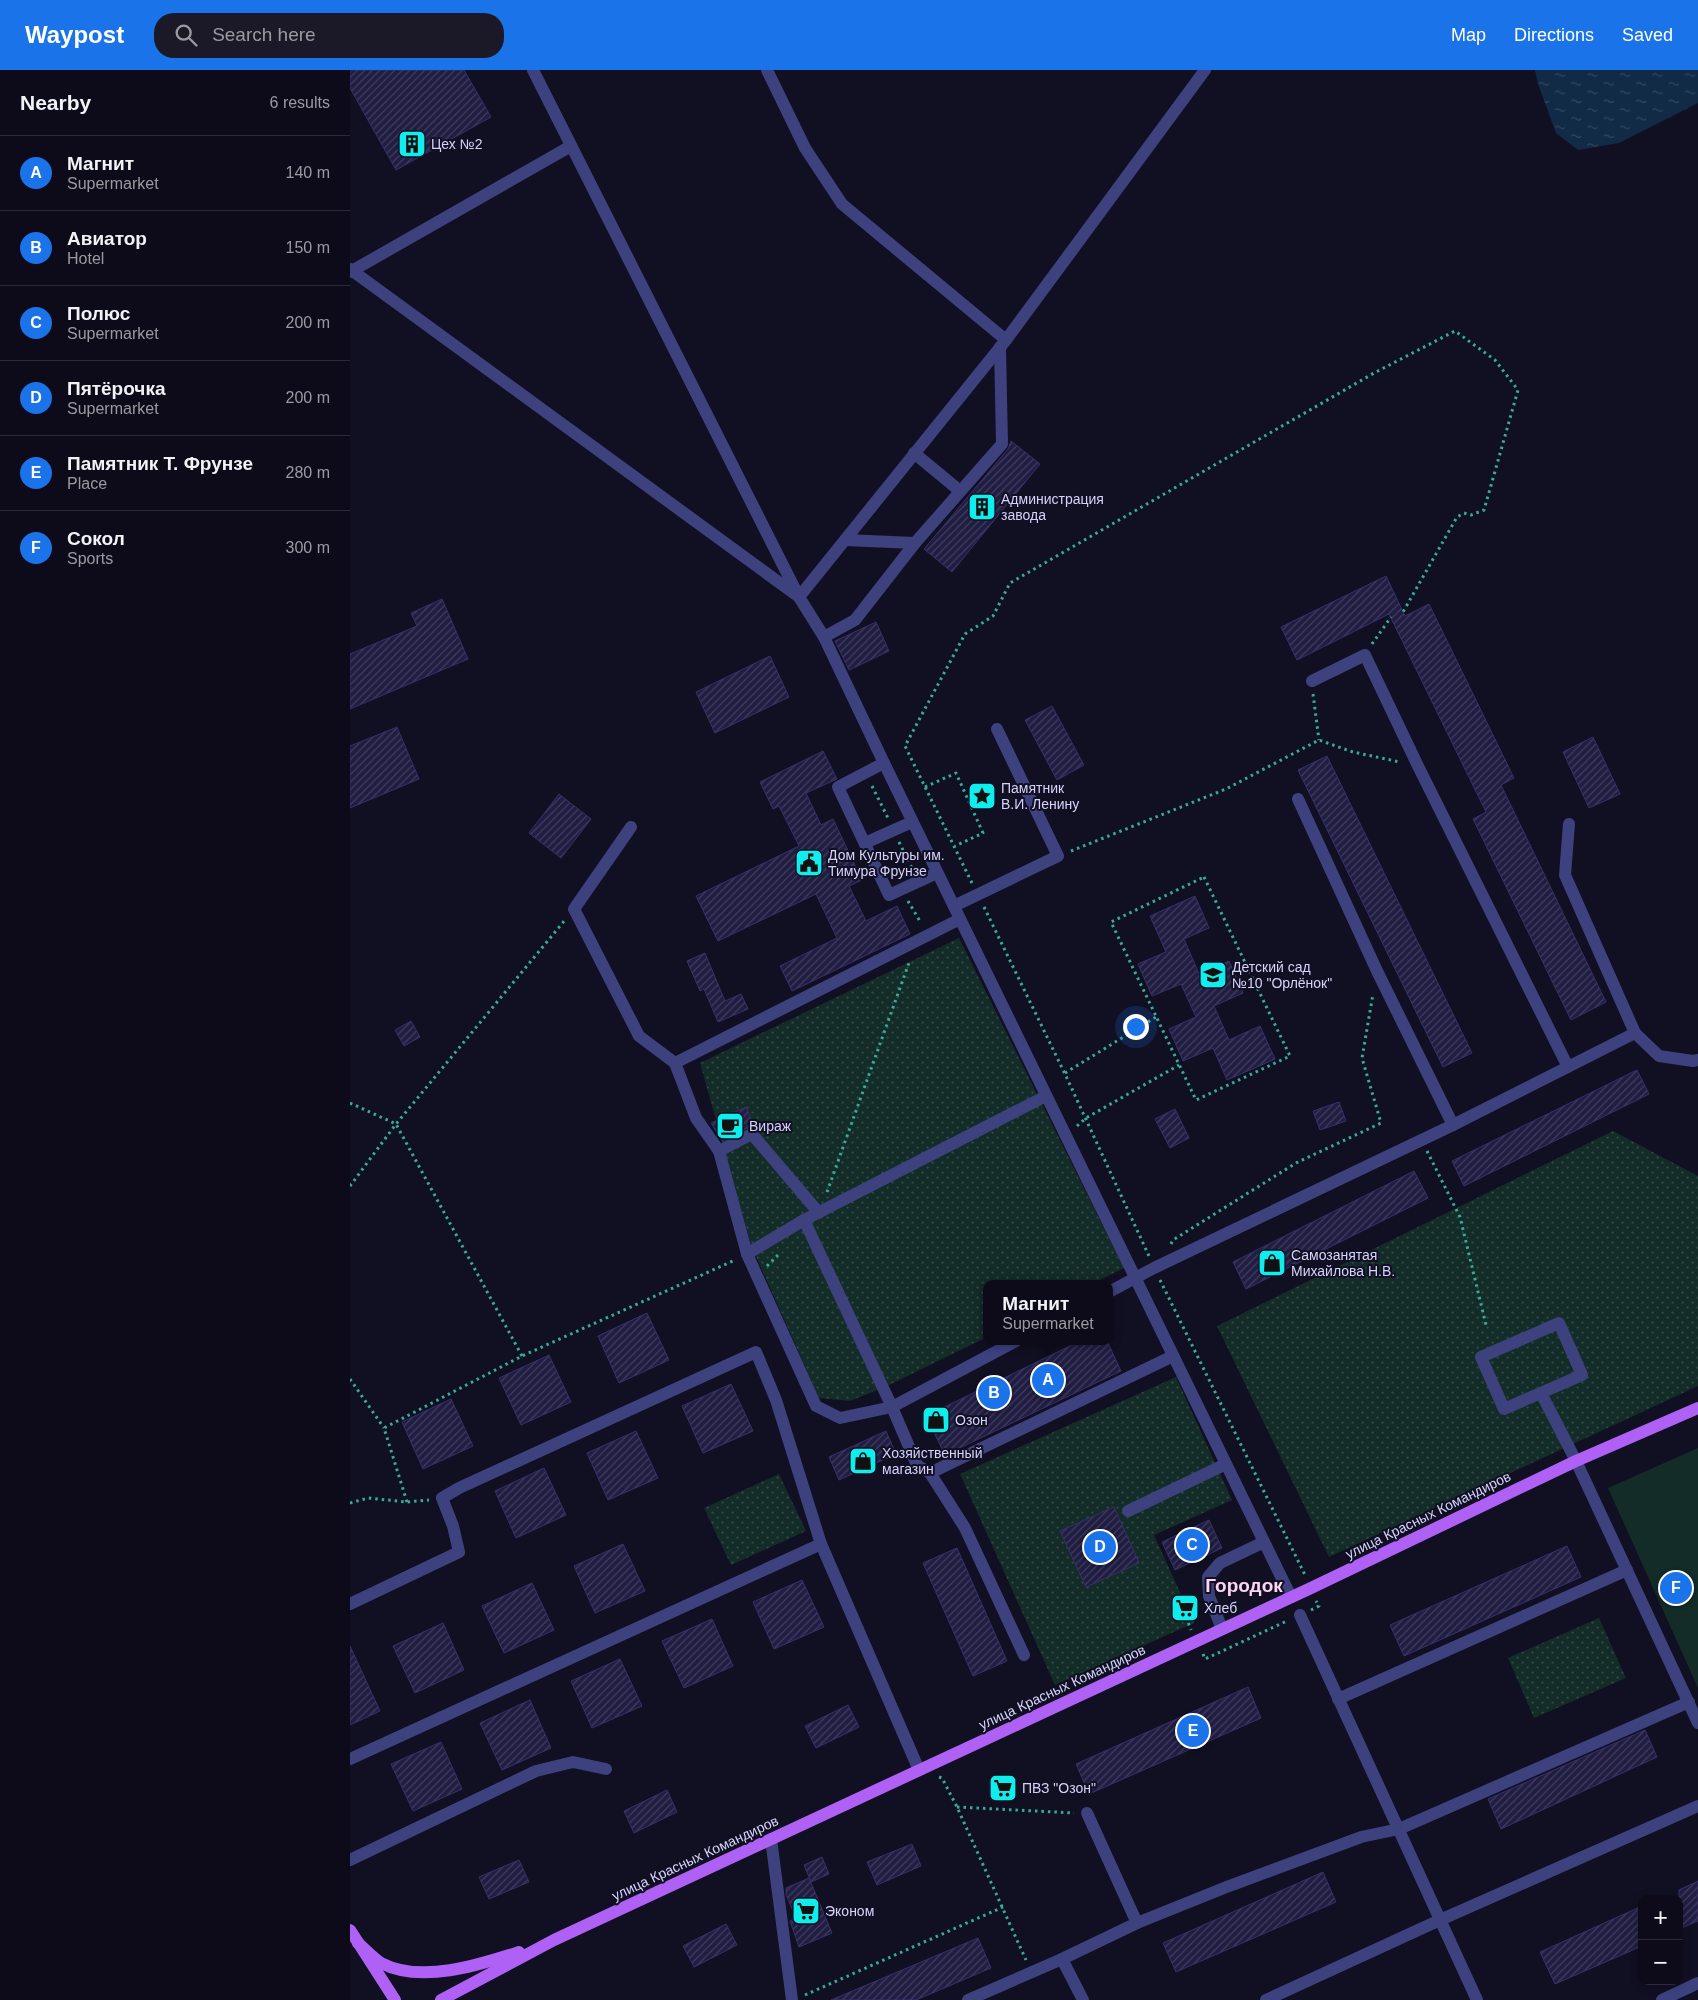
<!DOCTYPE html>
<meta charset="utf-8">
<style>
:root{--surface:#0d0b1a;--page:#1b1927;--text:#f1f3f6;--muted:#9a9ba2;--line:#2d2b39;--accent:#1a73e8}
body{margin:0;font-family:Helvetica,sans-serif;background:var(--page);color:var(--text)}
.controls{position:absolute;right:15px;bottom:15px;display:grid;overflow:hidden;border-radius:10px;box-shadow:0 2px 8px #0003}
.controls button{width:45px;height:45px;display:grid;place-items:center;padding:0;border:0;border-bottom:1px solid var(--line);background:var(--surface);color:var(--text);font:25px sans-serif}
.you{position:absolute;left:785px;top:956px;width:18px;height:18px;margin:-12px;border:4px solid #fff;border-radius:50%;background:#1a73e8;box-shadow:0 0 0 8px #1a73e833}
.badge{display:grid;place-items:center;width:32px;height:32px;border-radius:50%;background:var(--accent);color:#fff;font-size:16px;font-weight:700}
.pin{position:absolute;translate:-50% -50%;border:2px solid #fff;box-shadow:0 1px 5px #0006}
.popup{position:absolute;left:633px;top:1210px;width:130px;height:65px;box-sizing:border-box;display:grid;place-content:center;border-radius:10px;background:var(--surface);filter:drop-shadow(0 1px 4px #0005);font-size:16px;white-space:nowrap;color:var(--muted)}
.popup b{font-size:19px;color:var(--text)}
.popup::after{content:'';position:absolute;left:50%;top:100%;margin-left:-10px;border:10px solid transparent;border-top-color:var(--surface)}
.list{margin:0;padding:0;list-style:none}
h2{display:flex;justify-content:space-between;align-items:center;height:65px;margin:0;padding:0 20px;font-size:21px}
h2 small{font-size:16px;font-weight:400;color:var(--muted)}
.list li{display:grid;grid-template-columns:32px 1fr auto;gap:15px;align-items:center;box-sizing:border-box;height:75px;padding:0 20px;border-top:1px solid var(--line)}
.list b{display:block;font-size:19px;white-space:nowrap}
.list p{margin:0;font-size:16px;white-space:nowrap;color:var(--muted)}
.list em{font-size:16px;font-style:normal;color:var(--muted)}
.icon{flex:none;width:28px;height:28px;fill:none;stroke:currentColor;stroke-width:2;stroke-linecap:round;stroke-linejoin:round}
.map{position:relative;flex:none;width:1348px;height:1930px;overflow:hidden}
header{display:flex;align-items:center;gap:30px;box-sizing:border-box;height:70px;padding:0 25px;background:var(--accent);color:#fff}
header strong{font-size:24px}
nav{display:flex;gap:28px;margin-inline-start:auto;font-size:18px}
.search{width:350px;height:45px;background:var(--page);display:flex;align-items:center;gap:12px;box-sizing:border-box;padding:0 18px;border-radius:20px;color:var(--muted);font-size:19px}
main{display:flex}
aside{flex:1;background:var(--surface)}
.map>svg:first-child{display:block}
</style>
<header>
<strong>Waypost</strong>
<div class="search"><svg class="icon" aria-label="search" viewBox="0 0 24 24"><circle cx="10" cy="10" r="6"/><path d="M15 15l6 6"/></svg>Search here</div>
<nav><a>Map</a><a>Directions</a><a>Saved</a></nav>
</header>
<main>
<aside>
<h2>Nearby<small>6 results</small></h2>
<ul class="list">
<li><span class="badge">A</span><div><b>Магнит</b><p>Supermarket</p></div><em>140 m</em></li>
<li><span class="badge">B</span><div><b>Авиатор</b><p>Hotel</p></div><em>150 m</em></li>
<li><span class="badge">C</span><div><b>Полюс</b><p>Supermarket</p></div><em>200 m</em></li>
<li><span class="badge">D</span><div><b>Пятёрочка</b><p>Supermarket</p></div><em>200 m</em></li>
<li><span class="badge">E</span><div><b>Памятник Т. Фрунзе</b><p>Place</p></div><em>280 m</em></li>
<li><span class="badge">F</span><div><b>Сокол</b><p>Sports</p></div><em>300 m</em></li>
</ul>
</aside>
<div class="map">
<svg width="1348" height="1930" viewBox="0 0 1348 1930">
<defs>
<pattern id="grass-dots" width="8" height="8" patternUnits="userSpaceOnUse" patternTransform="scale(1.25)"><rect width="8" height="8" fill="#132c28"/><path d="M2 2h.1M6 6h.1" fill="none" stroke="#344a48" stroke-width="1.8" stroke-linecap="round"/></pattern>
<pattern id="water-ripples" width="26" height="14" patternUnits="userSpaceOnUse" patternTransform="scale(1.25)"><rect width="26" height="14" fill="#112a45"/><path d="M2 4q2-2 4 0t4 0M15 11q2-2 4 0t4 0" fill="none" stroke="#334861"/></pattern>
<pattern id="building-hatch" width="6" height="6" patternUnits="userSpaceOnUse" patternTransform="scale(1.25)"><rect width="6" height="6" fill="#201d42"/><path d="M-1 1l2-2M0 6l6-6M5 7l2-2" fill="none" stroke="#403d5e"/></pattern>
</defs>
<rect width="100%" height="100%" fill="#110f22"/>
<g fill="url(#grass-dots)">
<path d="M609 868 774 1198 742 1214H637V1267L537 1316 500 1331 469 1328 401 1175 350 993Z"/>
<path d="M1263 1061 1348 1106V1316L979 1487 867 1256Z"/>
<path d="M826 1307 882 1430 804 1465 844 1553 705 1615 610 1404Z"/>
<path d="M429 1404 456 1461 381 1495 354 1438Z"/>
<path d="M1249 1548 1276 1608 1184 1648 1158 1588Z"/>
</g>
<path fill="#132c28" d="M1348 1378V1618L1258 1418Z"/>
<path fill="url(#water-ripples)" d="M1185 0H1348V33L1269 73 1228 80 1206 63 1188 14Z"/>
<g fill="url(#building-hatch)" stroke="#36306c">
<path d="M0 0H114L141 47 46 100 0 18Z"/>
<path d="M661 371 690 394 602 502 574 479 658 379Z"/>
<path d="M1036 506 1055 546 1079 534 1164 708 1151 715 1256 932 1221 950 1123 749 1136 742 1039 544 947 590 931 557Z"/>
<path d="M92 529 118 589 0 639V584L67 556 61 543Z"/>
<path d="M526 552 539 581 499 600 485 571Z"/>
<path d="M420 586 439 627 365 663 346 622Z"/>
<path d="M702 636 734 695 707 710 675 650Z"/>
<path d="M47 657 69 709 0 738V676Z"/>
<path d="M1243 667 1270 724 1239 738 1213 682Z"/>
<path d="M473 681 487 709 456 723 471 755 483 749 512 810 499 816 516 851 547 836 560 864 442 921 430 896 487 868 466 824 368 871 346 826 449 776 429 736 423 739 410 712Z"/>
<path d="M977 686 1122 983 1093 997 948 700Z"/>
<path d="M209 724 241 749 211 788 179 763Z"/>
<path d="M845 826 859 858 834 869 849 904 879 891 893 923 864 936 879 970 910 956 925 989 877 1010 863 978 833 991 819 959 846 947 831 914 802 926 788 894 816 882 800 846Z"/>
<path d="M355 883 375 931 391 924 398 939 368 952 354 919 350 921 337 891Z"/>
<path d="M61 951 70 967 54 976 45 960Z"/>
<path d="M1287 1000 1299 1024 1114 1116 1102 1091Z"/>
<path d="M989 1032 996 1051 970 1060 963 1041Z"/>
<path d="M396 1037 404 1056 398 1057 372 1071 361 1053Z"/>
<path d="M825 1039 839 1068 820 1078 805 1049Z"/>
<path d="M1064 1101 1078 1128 896 1219 883 1192Z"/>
<path d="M297 1243 319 1290 269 1313 248 1266Z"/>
<path d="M730 1271H757L771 1301 595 1385 576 1346Z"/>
<path d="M199 1285 221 1332 171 1355 149 1308Z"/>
<path d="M381 1314 403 1361 353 1383 332 1336Z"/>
<path d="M101 1329 123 1376 73 1399 52 1352Z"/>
<path d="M286 1361 308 1408 258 1430 237 1383Z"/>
<path d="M536 1361 546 1384 489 1410 479 1387Z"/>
<path d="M194 1398 216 1445 166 1468 145 1421Z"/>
<path d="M764 1437 789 1493 736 1517 710 1461Z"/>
<path d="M859 1450 872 1478 825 1500 812 1472Z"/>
<path d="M273 1474 295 1521 245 1543 224 1496Z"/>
<path d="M1217 1476 1231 1507 1054 1586 1040 1555Z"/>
<path d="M607 1478 657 1591 623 1606 573 1493Z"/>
<path d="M452 1510 474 1557 424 1579 403 1532Z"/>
<path d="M182 1513 204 1560 154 1583 132 1536Z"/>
<path d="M362 1549 383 1596 334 1618 312 1571Z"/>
<path d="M93 1553 114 1600 65 1623 43 1576Z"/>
<path d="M0 1576 30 1641 0 1655Z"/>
<path d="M270 1589 292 1636 242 1658 221 1611Z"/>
<path d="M898 1617 911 1648 739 1724 726 1694Z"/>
<path d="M180 1630 201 1678 152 1700 130 1653Z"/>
<path d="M498 1635 509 1657 466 1678 455 1656Z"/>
<path d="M1295 1660 1307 1687 1151 1759 1138 1729Z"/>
<path d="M91 1672 112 1719 63 1741 41 1694Z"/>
<path d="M658 1710 664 1723 651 1730 644 1716Z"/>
<path d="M317 1720 327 1742 284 1763 274 1741Z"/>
<path d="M562 1774 571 1796 527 1815 517 1792Z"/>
<path d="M472 1787 479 1804 461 1812 454 1795Z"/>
<path d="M169 1790 179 1812 139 1829 129 1807Z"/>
<path d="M973 1802 986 1832 826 1902 813 1873Z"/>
<path d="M459 1808 482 1863 449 1877 440 1851 446 1848 436 1825V1818Z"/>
<path d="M1348 1811V1851L1329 1859V1820Z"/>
<path d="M1292 1836V1876L1205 1914 1190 1882Z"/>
<path d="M376 1854 387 1875 344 1897 333 1876Z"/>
<path d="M628 1868 641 1898 566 1930H481Z"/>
</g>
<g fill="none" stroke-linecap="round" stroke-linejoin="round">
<g stroke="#36ad9a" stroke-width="3" stroke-dasharray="2.5 4" stroke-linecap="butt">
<path d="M1022 574 1041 547"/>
<path d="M963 624 969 670"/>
<path d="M522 716 538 748"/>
<path d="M575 717 606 703 633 763 605 776"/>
<path d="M549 772 563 800"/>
<path d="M721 781 876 719 969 670 1003 682 1050 692"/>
<path d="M854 807 940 986 846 1030 761 852Z"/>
<path d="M622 813 555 676 615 564 643 546 660 513 1024 303 1105 261 1145 290 1168 320 1134 440 1121 445 1114 443 1107 447 1053 542"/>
<path d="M558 831 571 853"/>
<path d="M634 837 715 1004 799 1186"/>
<path d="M715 1003 806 947"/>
<path d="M0 1033 46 1054 172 1286"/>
<path d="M727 1056 736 1048 829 995"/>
<path d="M1077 1081 1110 1147 1136 1255"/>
<path d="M0 1116 46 1054 215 850"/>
<path d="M477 1122 560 890"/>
<path d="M821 1174 823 1170 946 1093 1031 1053 1012 988 1023 924"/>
<path d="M417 1196 430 1183"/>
<path d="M810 1210 955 1505"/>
<path d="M0 1309 34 1358"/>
<path d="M57 1432 34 1358 172 1286 385 1190"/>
<path d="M0 1433 18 1428 57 1432 79 1430"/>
<path d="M961 1540 969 1536 966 1531"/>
<path d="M836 1547 841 1560"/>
<path d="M853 1584 855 1589 937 1551"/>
<path d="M589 1707 592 1708 607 1737 676 1890"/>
<path d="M607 1737 724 1743"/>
<path d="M455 1925 653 1837"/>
</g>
<g stroke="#3d417e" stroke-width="12">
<path d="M183 0 449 527 474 567 534 693 941 1527"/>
<path d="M417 0 455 78 492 134 656 270"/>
<path d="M0 199 449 527 656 270 855 0"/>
<path d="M0 202 221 76"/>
<path d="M564 383 610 421"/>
<path d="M495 470 565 473"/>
<path d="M474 567 505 550 565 473 652 374 650 277"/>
<path d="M962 611 1015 585 1068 696 1218 997"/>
<path d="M534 693 488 717 539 825 587 803"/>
<path d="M948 729 1027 901 1103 1055"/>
<path d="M1219 754 1215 805 1285 963"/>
<path d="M281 757 224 839 289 966 325 993 610 849"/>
<path d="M515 773 562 752"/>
<path d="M604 836 708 786 647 659"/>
<path d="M325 993 346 1048 369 1081"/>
<path d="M454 1150 542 1337 490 1348 466 1336 397 1184 369 1081 402 1064 469 1143"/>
<path d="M397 1184 454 1150 696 1026"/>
<path d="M759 1222 804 1198 1103 1055 1285 963 1309 986 1343 991 1348 990"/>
<path d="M1209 1253 1232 1305 1154 1339 1131 1287Z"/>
<path d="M666 1271 542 1337 567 1395 580 1403 823 1286"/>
<path d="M1191 1323 1226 1391 1348 1653"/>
<path d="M580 1403 615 1458 674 1585"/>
<path d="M778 1441 876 1394"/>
<path d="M0 1534 109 1482 103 1456 92 1428 109 1418 406 1282 426 1330 471 1474 569 1700"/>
<path d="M950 1545 1127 1930"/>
<path d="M872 1559 859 1526 858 1507 870 1493 914 1472"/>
<path d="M988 1629 1277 1500"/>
<path d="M0 1689 471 1474"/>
<path d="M737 1743 787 1853"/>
<path d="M421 1769 442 1930"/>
<path d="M0 1790 186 1701 223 1692 256 1699"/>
<path d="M712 1889 733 1930"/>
<path d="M618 1930 712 1889 787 1853 879 1816 1011 1767 1049 1759 1339 1632"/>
<path d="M916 1930 1090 1850 1348 1736"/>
<path d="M1312 1930 1348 1913"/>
</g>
<g stroke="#af61f5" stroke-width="12">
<path d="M0 1860 45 1930"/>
<path d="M8 1873C15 1879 23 1888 31 1893 71 1914 129 1895 169 1882"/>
<path d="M91 1930 204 1870 961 1518 1226 1391 1348 1338"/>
</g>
</g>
<defs>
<symbol id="building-square" viewBox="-11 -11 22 22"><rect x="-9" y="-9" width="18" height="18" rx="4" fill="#0fedec" stroke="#110f22"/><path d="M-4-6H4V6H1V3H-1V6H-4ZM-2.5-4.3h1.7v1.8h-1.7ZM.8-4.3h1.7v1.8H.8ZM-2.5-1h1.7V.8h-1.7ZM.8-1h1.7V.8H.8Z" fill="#111"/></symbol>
<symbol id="sight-square" viewBox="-11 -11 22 22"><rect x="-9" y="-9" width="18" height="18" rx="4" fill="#0fedec" stroke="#110f22"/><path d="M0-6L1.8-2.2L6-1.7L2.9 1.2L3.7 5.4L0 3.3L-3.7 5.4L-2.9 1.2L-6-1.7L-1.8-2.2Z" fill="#111"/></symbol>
<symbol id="civic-square" viewBox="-11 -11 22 22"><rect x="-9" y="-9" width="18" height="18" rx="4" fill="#0fedec" stroke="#110f22"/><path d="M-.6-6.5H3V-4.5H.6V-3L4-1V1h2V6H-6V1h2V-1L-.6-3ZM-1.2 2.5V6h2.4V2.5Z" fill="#111"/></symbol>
<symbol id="school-square" viewBox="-11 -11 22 22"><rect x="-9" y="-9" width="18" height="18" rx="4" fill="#0fedec" stroke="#110f22"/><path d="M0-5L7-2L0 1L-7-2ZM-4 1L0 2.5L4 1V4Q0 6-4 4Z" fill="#111"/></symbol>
<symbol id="cafe-square" viewBox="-11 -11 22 22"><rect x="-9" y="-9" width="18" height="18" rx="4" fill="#0fedec" stroke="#110f22"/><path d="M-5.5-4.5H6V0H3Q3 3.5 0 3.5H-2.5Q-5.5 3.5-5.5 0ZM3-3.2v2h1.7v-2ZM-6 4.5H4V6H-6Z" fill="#111"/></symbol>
<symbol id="shop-square" viewBox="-11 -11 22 22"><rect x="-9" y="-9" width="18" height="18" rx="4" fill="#0fedec" stroke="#110f22"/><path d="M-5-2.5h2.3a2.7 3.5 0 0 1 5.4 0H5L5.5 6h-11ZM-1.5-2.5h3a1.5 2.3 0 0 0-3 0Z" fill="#111"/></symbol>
<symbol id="supermarket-square" viewBox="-11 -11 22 22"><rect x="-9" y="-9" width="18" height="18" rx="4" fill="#0fedec" stroke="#110f22"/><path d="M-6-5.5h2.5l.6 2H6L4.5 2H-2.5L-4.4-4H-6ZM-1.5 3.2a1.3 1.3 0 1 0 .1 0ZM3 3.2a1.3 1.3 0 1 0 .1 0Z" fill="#111"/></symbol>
</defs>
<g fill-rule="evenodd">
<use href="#building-square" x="46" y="58" width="32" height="32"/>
<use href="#building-square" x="616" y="421" width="32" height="32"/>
<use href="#sight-square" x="616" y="710" width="32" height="32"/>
<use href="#civic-square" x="443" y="777" width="32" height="32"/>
<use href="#school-square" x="847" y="889" width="32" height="32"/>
<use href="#cafe-square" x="364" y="1040" width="32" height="32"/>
<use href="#shop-square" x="906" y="1177" width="32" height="32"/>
<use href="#shop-square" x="570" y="1334" width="32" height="32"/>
<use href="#shop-square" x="497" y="1375" width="32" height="32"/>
<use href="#supermarket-square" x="819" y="1522" width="32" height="32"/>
<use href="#supermarket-square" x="637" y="1702" width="32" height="32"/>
<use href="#supermarket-square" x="440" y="1825" width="32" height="32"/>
</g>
<g text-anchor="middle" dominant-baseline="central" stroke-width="4" stroke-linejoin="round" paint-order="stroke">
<g font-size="14" fill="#d4d3fc" stroke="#110f22" text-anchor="start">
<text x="81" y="74">Цех №2</text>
<text x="651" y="429">Администрация<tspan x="651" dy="16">завода</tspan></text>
<text x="651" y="718">Памятник<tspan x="651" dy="16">В.И. Ленину</tspan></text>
<text x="478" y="785">Дом Культуры им.<tspan x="478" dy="16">Тимура Фрунзе</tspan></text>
<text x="882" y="897">Детский сад<tspan x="882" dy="16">№10 "Орлёнок"</tspan></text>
<text x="399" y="1056">Вираж</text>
<text x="941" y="1185">Самозанятая<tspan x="941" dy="16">Михайлова Н.В.</tspan></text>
<text x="605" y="1350">Озон</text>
<text x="532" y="1383">Хозяйственный<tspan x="532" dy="16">магазин</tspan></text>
<text x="854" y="1538">Хлеб</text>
<text x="672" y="1718">ПВЗ "Озон"</text>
<text x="475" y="1841">Эконом</text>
</g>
<g font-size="14" fill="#d4d3fc" stroke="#110f22">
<text transform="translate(1078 1445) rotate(-26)">улица Красных Командиров</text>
<text transform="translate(712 1617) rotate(-25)">улица Красных Командиров</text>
<text transform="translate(345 1788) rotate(-25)">улица Красных Командиров</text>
</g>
<g font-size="19" font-weight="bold" fill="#fcd5f2" stroke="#110f22">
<text x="894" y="1515">Городок</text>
</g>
</g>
</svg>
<div class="controls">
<button>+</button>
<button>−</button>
</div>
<div class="you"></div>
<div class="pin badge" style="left:698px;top:1310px">A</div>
<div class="popup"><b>Магнит</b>Supermarket</div>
<div class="pin badge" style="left:644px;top:1323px">B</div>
<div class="pin badge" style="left:842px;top:1475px">C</div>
<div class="pin badge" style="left:750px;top:1477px">D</div>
<div class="pin badge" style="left:843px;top:1661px">E</div>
<div class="pin badge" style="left:1326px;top:1518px">F</div>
</div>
</main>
